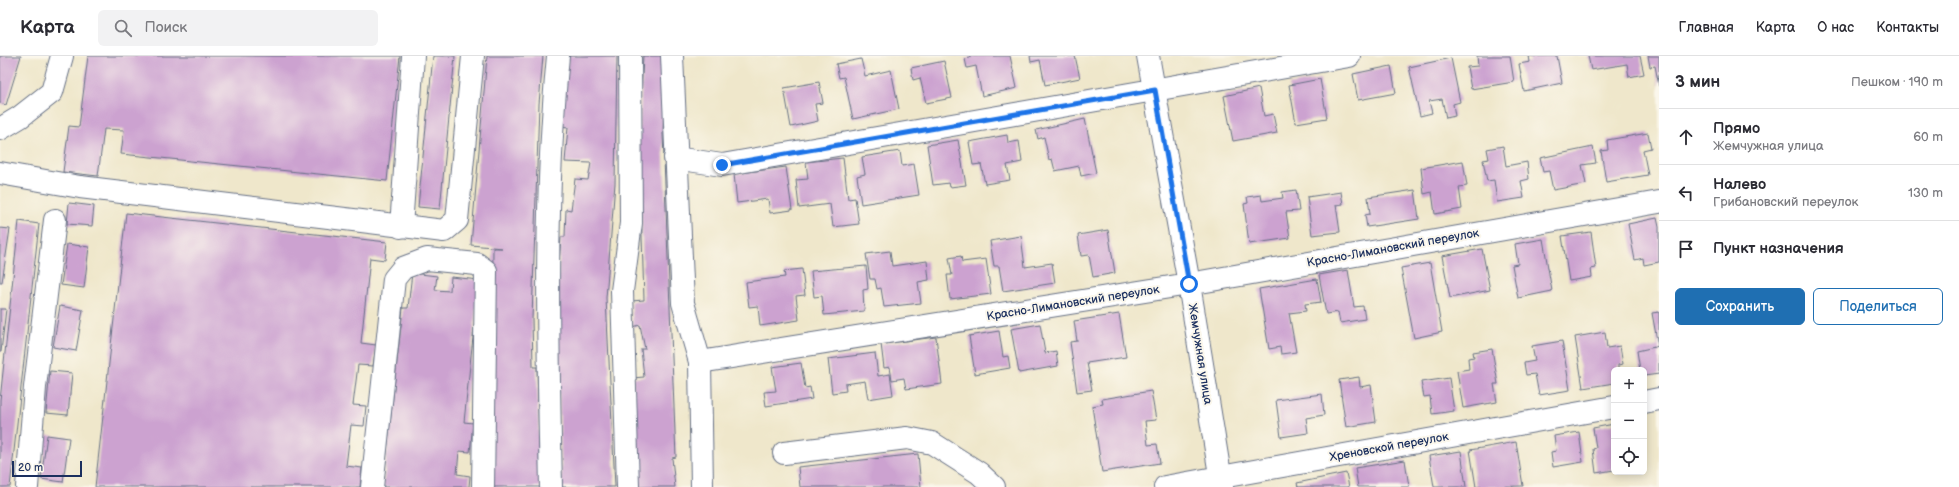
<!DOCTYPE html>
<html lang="ru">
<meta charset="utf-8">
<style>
:root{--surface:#fff;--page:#f2f2f3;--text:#2b2b33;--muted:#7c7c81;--line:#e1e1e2;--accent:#1f6fb2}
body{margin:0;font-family:"Balsamiq Sans",sans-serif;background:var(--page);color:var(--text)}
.controls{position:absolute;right:12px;bottom:12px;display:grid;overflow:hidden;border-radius:6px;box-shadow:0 2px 10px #0003}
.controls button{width:36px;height:36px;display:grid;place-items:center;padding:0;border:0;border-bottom:1px solid var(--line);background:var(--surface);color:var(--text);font:20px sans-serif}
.scale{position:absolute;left:12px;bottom:10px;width:70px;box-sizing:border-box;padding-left:4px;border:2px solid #1b2f5e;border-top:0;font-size:11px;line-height:14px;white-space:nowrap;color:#1b2f5e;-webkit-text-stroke:3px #fbf7ec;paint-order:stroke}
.stop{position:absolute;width:12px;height:12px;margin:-9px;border:3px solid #1a73e8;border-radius:50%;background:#fff}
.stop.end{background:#1a73e8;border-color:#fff;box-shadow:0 1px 4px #0008}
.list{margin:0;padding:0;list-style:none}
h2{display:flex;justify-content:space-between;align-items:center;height:52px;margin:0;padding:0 16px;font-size:17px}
h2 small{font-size:13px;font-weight:400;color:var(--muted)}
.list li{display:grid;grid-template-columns:26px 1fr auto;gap:12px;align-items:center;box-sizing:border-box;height:56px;padding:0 16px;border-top:1px solid var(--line)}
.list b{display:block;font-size:15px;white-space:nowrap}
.list p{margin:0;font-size:13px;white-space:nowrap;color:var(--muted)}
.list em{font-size:13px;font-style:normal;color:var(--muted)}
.actions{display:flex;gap:8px;padding:12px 16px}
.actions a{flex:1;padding:9px 0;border:1px solid var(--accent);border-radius:6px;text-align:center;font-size:14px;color:var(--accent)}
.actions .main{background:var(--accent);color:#fff}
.icon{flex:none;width:22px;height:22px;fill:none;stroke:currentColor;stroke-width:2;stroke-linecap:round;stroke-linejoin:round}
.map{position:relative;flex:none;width:1659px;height:431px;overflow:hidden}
header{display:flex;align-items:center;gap:24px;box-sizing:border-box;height:56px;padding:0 20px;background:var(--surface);border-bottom:1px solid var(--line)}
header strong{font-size:19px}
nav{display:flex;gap:22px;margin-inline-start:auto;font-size:14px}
.search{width:280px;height:36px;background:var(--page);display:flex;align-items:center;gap:10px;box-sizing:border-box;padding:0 14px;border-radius:6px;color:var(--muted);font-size:15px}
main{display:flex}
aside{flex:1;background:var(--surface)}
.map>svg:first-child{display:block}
</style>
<header>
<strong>Карта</strong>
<div class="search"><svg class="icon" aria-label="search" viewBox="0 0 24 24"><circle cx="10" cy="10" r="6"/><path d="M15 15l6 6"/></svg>Поиск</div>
<nav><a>Главная</a><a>Карта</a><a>О нас</a><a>Контакты</a></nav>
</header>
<main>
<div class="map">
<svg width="1659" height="431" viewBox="0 0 1659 431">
<rect width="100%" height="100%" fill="#fbf7ec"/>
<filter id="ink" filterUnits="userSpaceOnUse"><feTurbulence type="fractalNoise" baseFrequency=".025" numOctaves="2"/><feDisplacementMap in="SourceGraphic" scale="8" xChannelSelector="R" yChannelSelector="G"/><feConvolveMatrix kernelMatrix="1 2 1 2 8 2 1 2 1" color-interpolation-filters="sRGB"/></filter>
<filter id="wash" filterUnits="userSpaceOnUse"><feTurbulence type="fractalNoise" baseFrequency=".012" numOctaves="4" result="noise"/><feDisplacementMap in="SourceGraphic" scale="16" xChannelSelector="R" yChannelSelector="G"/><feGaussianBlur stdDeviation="0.9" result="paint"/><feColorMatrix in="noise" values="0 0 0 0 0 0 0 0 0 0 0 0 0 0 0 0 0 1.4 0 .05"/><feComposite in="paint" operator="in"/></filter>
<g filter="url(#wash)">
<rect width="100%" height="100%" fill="#efe7cb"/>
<g id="blocks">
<g fill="#cca2d0">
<path d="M0 0H21L6 49 0 47Z"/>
<path d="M88 0H400L387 125 121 98 124 74 104 73 98 120 63 116 69 70 79 71Z"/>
<path d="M433 0H455L440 153 418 151Z"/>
<path d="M487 0H543L539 48 532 263 533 311H537L540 431H491L493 192H502L471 189Z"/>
<path d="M568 0H617L615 127 606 242 615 431H562L556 247 561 181H565L566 153 571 154 575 123 588 124 591 107 565 106 568 71 561 70Z"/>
<path d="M643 0H665L663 78 676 401 672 402 675 431H637L633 322 644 321 641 293H645L640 269 633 271 631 245 644 244 639 83Z"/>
<path d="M969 0H1010L1017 32 982 40 976 10 967 12 965 3 970 2Z"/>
<path d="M1030 0H1075L1080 22 1045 29 1040 4 1031 6Z"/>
<path d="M1477 0H1510L1514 26 1471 33 1467 11 1478 10Z"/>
<path d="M1529 0H1557L1562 27 1524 35 1519 8 1530 6Z"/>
<path d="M1588 0H1640L1644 18 1629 21 1627 8 1591 14Z"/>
<path d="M1648 0H1659V30L1655 10 1650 11Z"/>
<path d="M1451 2 1460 46 1453 48 1455 60 1446 62 1442 43 1429 45 1432 57 1420 60 1409 11Z"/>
<path d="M861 3 865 20 891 14 899 53 853 63 844 21 839 22 836 8Z"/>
<path d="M944 5 952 42 926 47 920 22 913 24 911 12Z"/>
<path d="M1391 10 1396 37 1358 44 1353 18Z"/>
<path d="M1320 23 1327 62 1296 67 1289 29Z"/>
<path d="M819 26 823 47 815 48 818 65 791 71 784 32Z"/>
<path d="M1259 32 1264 60 1273 58 1277 77 1233 85 1224 40Z"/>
<path d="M1085 63 1096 117 1081 120 1079 110 1055 115 1052 103 1049 104 1044 81 1038 83 1036 74Z"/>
<path d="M1648 77 1651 92 1643 94 1648 119 1606 126 1601 95 1608 94 1607 84Z"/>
<path d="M1007 79 1008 87 1019 85 1022 106 1007 109 1010 124 985 128 981 108 973 109 969 86Z"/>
<path d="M958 84 966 129 950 131 949 127 933 129 927 89Z"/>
<path d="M1503 90 1506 110 1527 106 1529 123 1521 125 1524 142 1497 146 1494 124 1487 125 1483 104 1489 103 1487 93Z"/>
<path d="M1593 91 1596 107 1582 109 1586 128 1553 134 1549 115 1543 116 1540 102Z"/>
<path d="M900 95 902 110 914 108 919 139 861 148 857 120 865 118 862 101Z"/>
<path d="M843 102 848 143 855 142 859 168 833 171 830 148 799 152 796 124 808 123 806 106Z"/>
<path d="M1463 105 1467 130 1459 131 1462 153 1435 158 1432 136 1424 138 1421 112Z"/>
<path d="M786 111 792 154 770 157 768 143 737 147 734 118Z"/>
<path d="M1296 134 1299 155 1286 156 1290 182 1249 188 1244 148 1248 147 1247 141 1261 139 1262 145 1283 142 1282 136Z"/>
<path d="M1415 134 1419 163 1367 171 1365 159 1370 158 1368 141Z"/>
<path d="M1341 136 1343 148 1336 149 1340 176 1312 179 1307 141Z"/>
<path d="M69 147 94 150 92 170 67 168Z"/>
<path d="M126 157 387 186 385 204 370 202 361 287 376 289 373 310 358 309 353 349 366 350 364 370 351 369 346 410 362 412 360 431H95Z"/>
<path d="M1657 162 1659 171V206L1644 209 1643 202 1635 204 1628 168Z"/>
<path d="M19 165 39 168 10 431H0V344Z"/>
<path d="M0 172 10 173 2 226H0Z"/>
<path d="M1108 174 1115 217 1093 221 1089 199 1081 200 1078 179Z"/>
<path d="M1591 176 1596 212 1591 213 1592 221 1569 225 1562 180Z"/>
<path d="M1021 180 1025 211 1052 207 1055 227 1003 235 999 210H994L990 185Z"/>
<path d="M1543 183 1552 235 1518 242 1512 209 1518 208 1515 188Z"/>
<path d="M67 188 89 191 84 232 61 229Z"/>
<path d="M1482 193 1490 234 1450 242 1442 200Z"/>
<path d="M890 195 892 210 927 205 929 224 918 226 921 247 884 251 881 232 877 233 875 223H870L866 198Z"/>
<path d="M961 200 962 206 986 203 991 238 950 243 947 219H952L949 202Z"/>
<path d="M1430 207 1442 276 1414 282 1401 212Z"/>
<path d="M866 210 868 233 863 234 864 255 824 259 822 240 814 241 811 215Z"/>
<path d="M802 213 805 239 796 240 799 264 760 270 758 250 749 251 746 226 785 221 784 215Z"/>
<path d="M1348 214 1354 251 1363 250 1365 263 1340 267 1338 256 1326 258 1319 219Z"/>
<path d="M412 217 437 220 435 234 450 235 451 221 479 224 464 366 473 367 470 396 459 395 457 418 470 420 469 431H383L403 252H408Z"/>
<path d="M1317 223 1321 246 1305 248 1306 255 1289 257 1296 296 1281 298 1280 291 1269 293 1259 233Z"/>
<path d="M60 250 83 254 76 295 53 291Z"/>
<path d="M0 253H6L1 296H0Z"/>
<path d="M1659 256V290H1658L1652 257Z"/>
<path d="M1119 258 1126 301 1087 307 1092 334 1077 336 1070 286 1077 285 1074 265Z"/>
<path d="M1040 268 1045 297 1056 295 1058 310 1019 317 1011 273Z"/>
<path d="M999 275 1003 301 1008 300 1010 312 975 318 969 280Z"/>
<path d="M1605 276 1607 292 1620 290 1623 308 1618 309V314H1614V327L1583 332 1575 281Z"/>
<path d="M936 281 942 328 906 333 904 322 892 324 890 311 884 312 881 288Z"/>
<path d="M1562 285 1570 334 1539 339 1535 318 1526 319 1524 307 1535 305 1532 290Z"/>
<path d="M1659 290V318L1644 320V314H1640L1637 295Z"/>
<path d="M1492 293 1498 328H1494L1497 346 1463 352 1457 315 1469 313 1468 302 1474 301 1473 296Z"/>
<path d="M875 297 878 320 890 318 893 339 868 343 865 325 845 328 846 335 832 337 828 303Z"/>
<path d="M801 307 805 332 810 331 812 343 766 350 764 336 776 335 772 311Z"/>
<path d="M50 315 72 317 68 359 46 357Z"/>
<path d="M1359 321 1360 331 1371 329 1376 366 1346 371 1339 324Z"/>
<path d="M1449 322 1454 355 1432 358 1430 340 1424 341 1421 326Z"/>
<path d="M1151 335 1156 364 1145 365 1148 389 1157 388 1160 407 1102 416 1092 350 1103 348 1102 343Z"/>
<path d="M1322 338 1324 359 1306 362 1308 377 1281 381 1276 344Z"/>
<path d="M1614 368V414L1596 417 1593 393 1596 392 1593 372Z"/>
<path d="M1579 376 1583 406 1553 411 1551 396 1556 395 1554 380Z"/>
<path d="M47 379 69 382 63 426 41 423Z"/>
<path d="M1516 386 1523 430 1476 431 1470 394Z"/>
<path d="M1461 395 1466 431H1434L1429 400Z"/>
<path d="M918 398 921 431H800L798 411Z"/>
<path d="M1405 404 1409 431H1358L1355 412Z"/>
<path d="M1346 417 1349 431H1298L1297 427Z"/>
</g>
</g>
</g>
<g filter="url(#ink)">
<use href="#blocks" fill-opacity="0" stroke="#656f84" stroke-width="1"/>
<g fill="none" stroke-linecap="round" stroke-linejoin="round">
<defs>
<g id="minor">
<path d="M672 0 683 247 700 306 702 431"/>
<path d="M1148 0 1189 228 1222 431"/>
<path d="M0 73 20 61 52 36 62 0"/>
<path d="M675 102 722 109 1349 0"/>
<path d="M0 117 80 131 444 175 457 164 473 0"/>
<path d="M401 171 413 0"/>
<path d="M700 306 1189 228 1659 146"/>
<path d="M1644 346 1659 343"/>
<path d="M784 397 907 382 932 387 979 417 994 431"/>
<path d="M27 431 35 331 55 164"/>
<path d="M372 431 394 223 403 212 427 203 477 208 486 215 483 431"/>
<path d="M551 431C548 287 544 143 558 0"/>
<path d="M628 431 622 235 631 167 630 0"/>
<path d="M1165 431 1614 351"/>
</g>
</defs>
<use href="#minor" stroke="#656f84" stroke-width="24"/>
<use href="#minor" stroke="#fff" stroke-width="22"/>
</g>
</g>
<g fill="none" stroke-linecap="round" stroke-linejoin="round" filter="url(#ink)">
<path stroke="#1a73e8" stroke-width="5" d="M722 109 1155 34 1189 228"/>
</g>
<g text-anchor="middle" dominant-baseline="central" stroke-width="4" stroke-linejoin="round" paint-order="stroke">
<g font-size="12" fill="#1b2f5e" stroke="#fbf7ec">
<text transform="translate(1393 192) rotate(-10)">Красно-Лимановский переулок</text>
<text transform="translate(1073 247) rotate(-9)">Красно-Лимановский переулок</text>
<text transform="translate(1200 298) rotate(81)">Жемчужная улица</text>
<text transform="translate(1389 391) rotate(-10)">Хреновской переулок</text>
</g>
</g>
</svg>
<div class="controls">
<button>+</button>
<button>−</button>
<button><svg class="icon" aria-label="locate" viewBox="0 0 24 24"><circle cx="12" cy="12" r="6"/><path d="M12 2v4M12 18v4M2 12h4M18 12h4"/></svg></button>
</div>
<div class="scale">20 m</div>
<div class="stop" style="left:1189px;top:228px"></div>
<div class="stop end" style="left:722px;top:109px"></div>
</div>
<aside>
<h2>3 мин<small>Пешком · 190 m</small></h2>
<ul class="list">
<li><svg class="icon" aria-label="ahead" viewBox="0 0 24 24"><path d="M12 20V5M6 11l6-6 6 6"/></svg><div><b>Прямо</b><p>Жемчужная улица</p></div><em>60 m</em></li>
<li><svg class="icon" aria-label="left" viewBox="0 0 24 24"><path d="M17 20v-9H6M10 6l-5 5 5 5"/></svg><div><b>Налево</b><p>Грибановский переулок</p></div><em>130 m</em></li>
<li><svg class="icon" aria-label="arrive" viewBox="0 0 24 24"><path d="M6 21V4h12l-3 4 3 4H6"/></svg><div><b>Пункт назначения</b></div></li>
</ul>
<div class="actions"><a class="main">Сохранить</a><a>Поделиться</a></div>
</aside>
</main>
